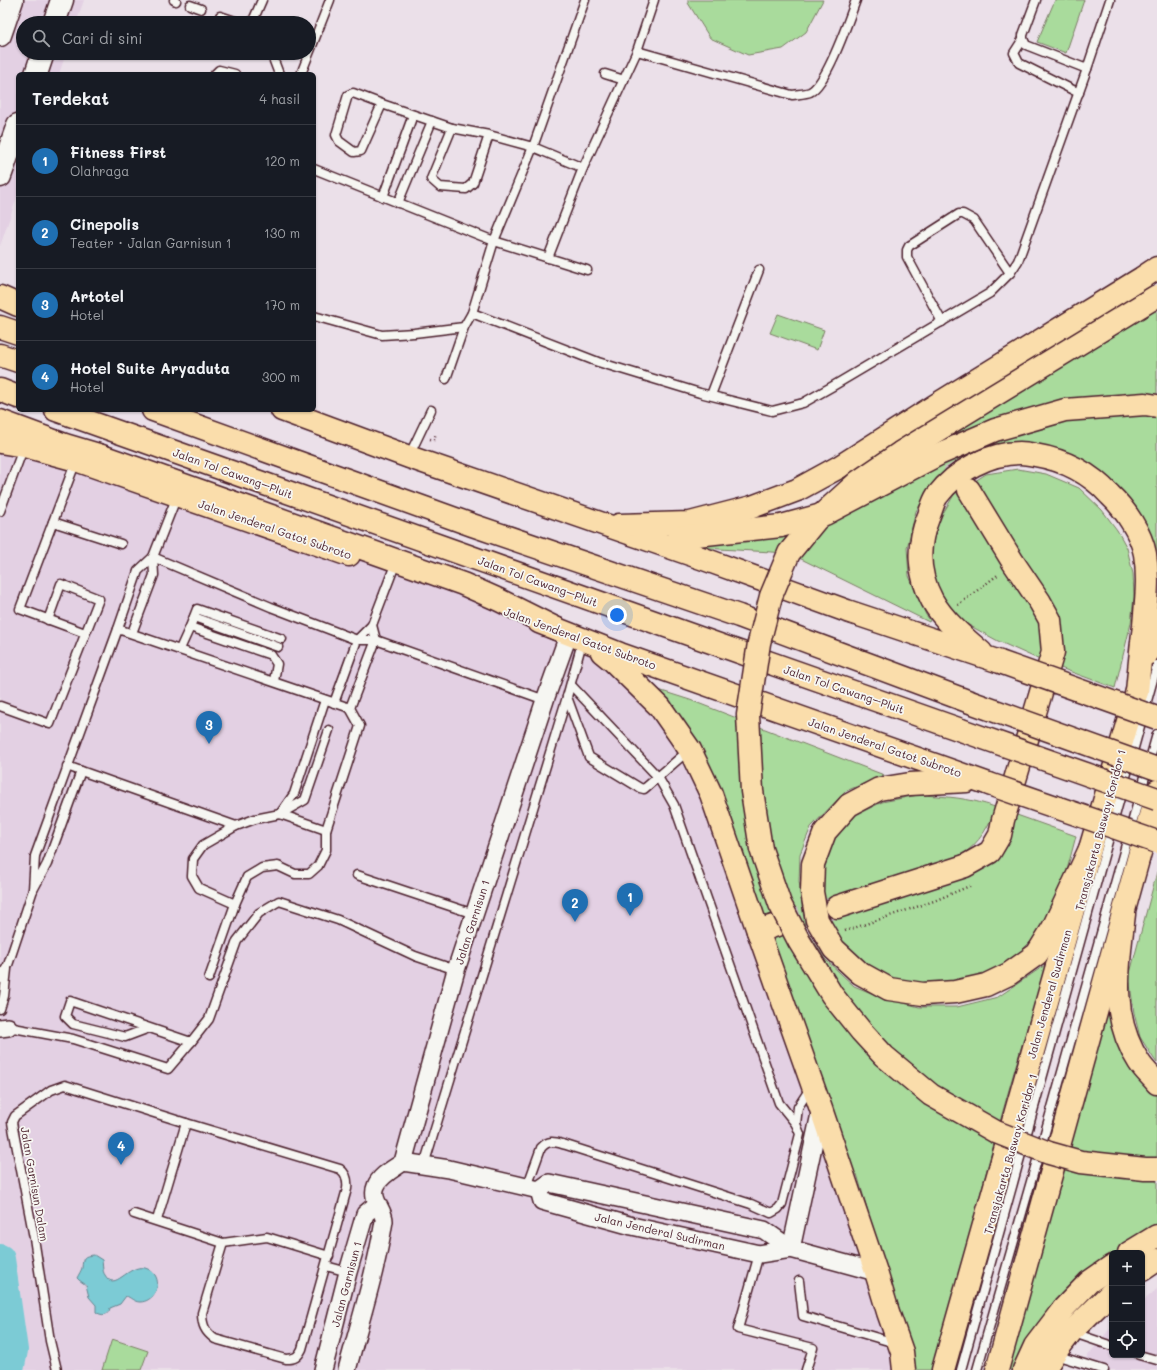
<!DOCTYPE html>
<html lang="id">
<meta charset="utf-8">
<style>
:root{--surface:#171b24;--page:#20242c;--text:#f1f3f6;--muted:#9ea1a6;--line:#363941;--accent:#1f6fb2}
body{margin:0;font-family:Mali,sans-serif;background:var(--page);color:var(--text)}
.controls{position:absolute;right:12px;bottom:12px;display:grid;overflow:hidden;border-radius:6px;box-shadow:0 1px 3px #0004}
.controls button{width:36px;height:36px;display:grid;place-items:center;padding:0;border:0;border-bottom:1px solid var(--line);background:var(--surface);color:var(--text);font:20px sans-serif}
.you{position:absolute;left:617px;top:615px;width:14px;height:14px;margin:-10px;border:3px solid #fff;border-radius:50%;background:#1a73e8;box-shadow:0 0 0 6px #1a73e833}
.badge{display:grid;place-items:center;width:26px;height:26px;border-radius:50%;background:var(--accent);color:#fff;font-size:13px;font-weight:700}
.pin{position:absolute;translate:-50% -33px;filter:drop-shadow(0 1px 2px #0008)}
.pin::after{content:'';position:absolute;top:21px;width:14px;height:12px;background:inherit;clip-path:polygon(0 0,100% 0,50% 100%)}
.list{margin:0;padding:0;list-style:none}
h2{display:flex;justify-content:space-between;align-items:center;height:52px;margin:0;padding:0 16px;font-size:17px}
h2 small{font-size:13px;font-weight:400;color:var(--muted)}
.list li{display:grid;grid-template-columns:26px 1fr auto;gap:12px;align-items:center;box-sizing:border-box;height:72px;padding:0 16px;border-top:1px solid var(--line)}
.list b{display:block;font-size:15px;white-space:nowrap}
.list p{margin:0;font-size:13px;white-space:nowrap;color:var(--muted)}
.list em{font-size:13px;font-style:normal;color:var(--muted)}
.icon{flex:none;width:22px;height:22px;fill:none;stroke:currentColor;stroke-width:2;stroke-linecap:round;stroke-linejoin:round}
.map{position:relative;flex:none;width:1157px;height:1370px;overflow:hidden}
.search{position:absolute;background:var(--surface);box-shadow:0 1px 3px #0004;left:16px;top:16px;width:300px;height:44px;display:flex;align-items:center;gap:10px;box-sizing:border-box;padding:0 14px;border-radius:22px;color:var(--muted);font-size:15px}
.panel{position:absolute;background:var(--surface);box-shadow:0 1px 3px #0004;left:16px;top:72px;width:300px;height:340px;border-radius:6px}
.map>svg:first-child{display:block}
</style>
<div class="map">
<svg width="1157" height="1370" viewBox="0 0 1157 1370">
<rect width="100%" height="100%" fill="#ebe0e9"/>
<filter id="ink" filterUnits="userSpaceOnUse"><feTurbulence type="fractalNoise" baseFrequency=".025" numOctaves="2"/><feDisplacementMap in="SourceGraphic" scale="8" xChannelSelector="R" yChannelSelector="G"/><feConvolveMatrix kernelMatrix="1 2 1 2 8 2 1 2 1" color-interpolation-filters="sRGB"/></filter>
<g filter="url(#ink)">
<g fill="#e3d0e3">
<path d="M0 0H84L76 23H23V53H66L59 74H18V194L0 246Z"/>
<path d="M0 444 76 460 444 588 583 638 690 750 898 1370H0Z"/>
<path d="M1157 1289V1370H1076L1107 1332 1112 1327V1355H1142V1302Z"/>
</g>
<g fill="#a9db9c" stroke="#7a7d64">
<path d="M688 0H823L806 32 783 49 748 55 710 38 688 3Z"/>
<path d="M1055 0H1084L1066 53 1037 42Z"/>
<path d="M1157 296V556L1155 559 1142 530 1039 446 927 494 916 511 907 548 909 576 926 615 930 620 929 622 789 553 719 549 645 539 820 515Z"/>
<path d="M778 314 824 330 817 350 770 333Z"/>
<path d="M1018 469 1046 474 1079 488 1102 510 1117 530 1127 548 1133 574 1134 597 1131 623 1115 688 1055 666 1058 655 972 483 986 474Z"/>
<path d="M960 490 1039 617 1044 646 1040 660 998 641 965 623 946 606 936 588 930 563 932 532 955 493Z"/>
<path d="M646 686 690 700 884 775 846 791 811 827 800 854 799 881 805 927 825 959 854 986 881 997 919 1007H957L998 997 1048 963C1018 1051 995 1140 971 1229 959 1276 945 1323 932 1370H914L857 1174 844 1176 711 794Z"/>
<path d="M918 795C944 796 970 798 995 807 990 826 979 843 963 854 954 859 941 862 932 866 896 879 860 889 824 900L823 895 822 873 833 841 856 815 882 802Z"/>
<path d="M1014 814 1076 836 1059 900 1042 930 1017 955 991 975 962 985 894 982 868 969 839 940 828 918 916 892 972 870Z"/>
<path d="M1157 872V1063L1154 1059 1140 1037 1134 1013 1129 977Z"/>
<path d="M1098 1003 1119 1012 1157 1083V1236L1129 1253H1112V1266L1024 1370H997Z"/>
<path d="M112 1339 148 1351 141 1370H102Z"/>
</g>
<path fill="#7bcbd5" stroke="#678691" d="M94 1255 102 1260C103 1265 102 1271 105 1275 115 1293 127 1264 145 1268 149 1269 153 1272 155 1275 162 1286 153 1302 140 1302 134 1302 130 1297 126 1296L120 1304 110 1308C109 1316 101 1316 96 1312V1305L89 1297 86 1285 79 1280 77 1278C79 1274 81 1271 82 1268 83 1257 83 1256 94 1255Z"/>
<g fill="none" stroke-linecap="round" stroke-linejoin="round">
<path stroke="#7bcbd5" stroke-width="30" d="M0 1259 13 1350 9 1370"/>
<g stroke="#cbb9c3" stroke-width="22" stroke-dasharray="22 11" stroke-linecap="butt">
<path d="M937 434 969 490"/>
<path d="M780 924 834 908"/>
</g>
<defs>
<g id="service">
<path d="M174 0 176 1"/>
<path d="M1036 0 1023 35V39L1026 45 1087 69 1110 0"/>
<path d="M190 5 201 9"/>
<path d="M220 16 241 23"/>
<path d="M252 23 262 0"/>
<path d="M1023 39 1014 53 1019 63 1079 93"/>
<path d="M637 51 792 95C797 94 805 94 810 92 827 84 849 19 856 0"/>
<path d="M271 53 279 74"/>
<path d="M215 74 219 70 235 74"/>
<path d="M301 74 330 0"/>
<path d="M605 74 624 80"/>
<path d="M382 104 353 93 348 95 336 135 339 141 354 152 361 151 382 104 452 128"/>
<path d="M489 135 452 128 431 179 440 187 466 189 473 183 489 135 533 147 585 0"/>
<path d="M314 169 494 241 533 147 583 168"/>
<path d="M383 197 413 115"/>
<path d="M398 203 432 121"/>
<path d="M548 258 583 168 637 51 654 0"/>
<path d="M472 313 598 362 700 393 772 411 803 403 833 386 990 293 1010 273 1018 261 1087 69"/>
<path d="M314 316 382 335 414 333 464 327"/>
<path d="M942 322 907 257V250L909 246 959 214H963L974 220 1010 273"/>
<path d="M446 379 464 327 472 313 494 241 587 270"/>
<path d="M711 395 759 270"/>
<path d="M409 456 431 410"/>
<path d="M76 461 20 609 85 633"/>
<path d="M0 511 24 446"/>
<path d="M53 522 121 544"/>
<path d="M194 617 278 647"/>
<path d="M190 627 197 609 282 639"/>
<path d="M118 629 138 571 153 557 177 496"/>
<path d="M132 633 154 575 153 557 271 607 357 640H376L545 700"/>
<path d="M180 649 190 627 271 655 277 664 274 681"/>
<path d="M567 697 589 757 640 788 644 789 689 750"/>
<path d="M334 703 357 640 372 625 393 570"/>
<path d="M0 706 50 724 99 599 61 584 48 620"/>
<path d="M350 708 376 640 372 625"/>
<path d="M67 766 236 826"/>
<path d="M282 813 305 800 329 730"/>
<path d="M280 814 294 794 325 700"/>
<path d="M357 875 474 914"/>
<path d="M33 890 35 856 118 629 350 708 360 726 326 830V850L318 866 309 874H295L278 866 262 868 247 877 235 904 209 978"/>
<path d="M235 904 199 888 192 876 193 859 203 845 236 826 255 819 280 814 326 830"/>
<path d="M0 979 8 965 33 890 47 864 81 771"/>
<path d="M0 1009 4 996 7 969"/>
<path d="M8 1027 73 1039 168 1069 191 1042"/>
<path d="M149 1028 125 1037 73 1024 65 1016 70 1001 191 1042 209 1019 237 941 259 913 279 901 338 920 415 956 456 970"/>
<path d="M796 1124 798 1107 811 1087"/>
<path d="M424 1165 567 697 583 639"/>
<path d="M527 1187 541 1148C549 1139 555 1142 566 1145L751 1204 771 1213 778 1209 782 1204 800 1134 796 1124 779 1103 674 805 658 777 571 685"/>
<path d="M134 1214 223 1243 267 1237 329 1256"/>
<path d="M157 1220 186 1123"/>
<path d="M759 1254 738 1329 813 1348 806 1370"/>
<path d="M326 1266 348 1272"/>
<path d="M799 1281 803 1316 895 1343"/>
<path d="M1074 1333 1112 1346"/>
<path d="M1055 1355 1104 1370"/>
<path d="M1139 1355 1157 1360"/>
<path d="M57 1370 50 1341 34 1238 13 1128 12 1122 15 1116 51 1090 65 1085 186 1123 340 1169C347 1174 348 1181 347 1189L302 1349C298 1357 295 1359 286 1359L215 1339C205 1332 202 1325 202 1313L223 1243"/>
<path d="M961 1370 1157 665"/>
<path d="M977 1370 1046 1129 1157 734"/>
</g>
<g id="minor">
<path d="M0 1028 8 1027"/>
<path d="M403 1162 449 1169 539 1190"/>
<path d="M539 1190 549 1183 764 1230 791 1249 876 1272"/>
<path d="M539 1190 542 1201 632 1226 759 1254 791 1249"/>
<path d="M791 1249 821 1109"/>
<path d="M323 1370 348 1272 365 1214 377 1204"/>
<path d="M347 1370C360 1321 376 1271 384 1221 385 1211 370 1200 376 1186 380 1175 395 1168 403 1162L456 970 545 700 569 633"/>
</g>
<g id="secondary">
<path d="M54 23 62 0"/>
<path d="M0 35 12 0"/>
<path d="M36 74 43 53"/>
<path d="M0 176 18 125"/>
</g>
<g id="primary">
<path d="M1147 654 1157 619"/>
<path d="M943 1370 1090 849 1137 691"/>
<path d="M997 1370 1157 791"/>
</g>
<g id="trunk">
<path d="M0 297 18 305"/>
<path d="M282 410 409 457 704 559 847 611 1000 662"/>
<path d="M0 442 24 446 76 460 349 555"/>
<path d="M619 525 690 523 752 507 797 490 839 467 936 405 1142 278 1157 268"/>
<path d="M678 537 781 526"/>
<path d="M539 622 620 654 989 784"/>
<path d="M602 652 613 661 660 707 690 750 711 794 758 931 821 1109 876 1272 888 1312 902 1352 904 1370"/>
<path d="M981 652C963 637 943 620 932 600 918 574 917 545 928 518 931 511 933 502 937 496 956 471 988 453 1020 453 1024 453 1030 454 1035 455 1065 460 1089 472 1110 495 1125 509 1141 533 1145 554 1149 578 1146 601 1144 626 1141 648 1139 670 1137 692"/>
<path d="M967 781 910 784 879 789 849 805 825 832 813 864 812 892 817 920 834 949 860 973 889 989 923 994 955 992 986 985 1009 974 1037 954 1053 928 1090 849"/>
<path d="M837 907 965 866 990 852 1000 835 1003 820 1053 652 1050 620 1040 602 1013 562 969 490"/>
<path d="M1124 914C1118 966 1109 1016 1139 1062 1144 1070 1151 1076 1157 1083"/>
<path d="M758 931 780 924"/>
<path d="M1129 1253 1157 1236"/>
<path d="M1142 1270 1157 1260"/>
<path d="M1024 1370 1035 1346 1064 1308 1089 1282 1112 1266"/>
<path d="M1044 1370 1054 1354 1071 1332 1112 1292"/>
</g>
<g id="motorway">
<path d="M0 327 18 333"/>
<path d="M0 355 18 361"/>
<path d="M0 390 18 397"/>
<path d="M56 410 725 647 961 730"/>
<path d="M153 410 472 525 739 616 970 702"/>
<path d="M0 421 65 445 102 456 463 584 499 600 557 629"/>
</g>
</defs>
<use href="#service" stroke="#4a1f2b" stroke-width="11"/>
<use href="#minor" stroke="#4a1f2b" stroke-width="20"/>
<use href="#secondary" stroke="#4a1f2b" stroke-width="25"/>
<use href="#primary" stroke="#4a1f2b" stroke-width="25"/>
<use href="#trunk" stroke="#4a1f2b" stroke-width="25"/>
<use href="#motorway" stroke="#4a1f2b" stroke-width="25"/>
<g stroke="#4a1f2b" stroke-width="2.5" stroke-dasharray="1 3" stroke-linecap="butt">
<path d="M430 439 434 440 436 433"/>
<path d="M958 605 999 574"/>
<path d="M845 931 934 901 972 885"/>
</g>
<use href="#service" stroke="#f6f6f2" stroke-width="8"/>
<use href="#minor" stroke="#f6f6f2" stroke-width="17"/>
<use href="#secondary" stroke="#f6f6f2" stroke-width="22"/>
<use href="#primary" stroke="#faddab" stroke-width="22"/>
<use href="#trunk" stroke="#faddab" stroke-width="22"/>
<use href="#motorway" stroke="#faddab" stroke-width="22"/>
<defs>
<g id="trunk-bridge">
<path d="M1157 296 900 453 859 481 816 520 789 553 771 596 759 643 748 715 752 791 761 849 780 904 799 941 832 995 861 1031 884 1056 931 1095 996 1132 1049 1153 1081 1162 1145 1169H1157"/>
<path d="M781 526 825 514 939 454 995 430 1065 410 1145 404 1157 406"/>
<path d="M1000 662 1157 718"/>
<path d="M989 784 1157 842"/>
</g>
<g id="motorway-bridge">
<path d="M970 702 1157 769"/>
<path d="M961 730 1157 799"/>
</g>
</defs>
<use href="#trunk-bridge" stroke="#4a1f2b" stroke-width="25" stroke-linecap="butt"/>
<use href="#motorway-bridge" stroke="#4a1f2b" stroke-width="25" stroke-linecap="butt"/>
<use href="#trunk-bridge" stroke="#faddab" stroke-width="22"/>
<use href="#motorway-bridge" stroke="#faddab" stroke-width="22"/>
</g>
</g>
<g text-anchor="middle" dominant-baseline="central" stroke-width="3.5" stroke-linejoin="round" paint-order="stroke">
<g font-size="11" fill="#4a1f2b" stroke="#f6f6f2">
<text transform="translate(233 473) rotate(20)">Jalan Tol Cawang–Pluit</text>
<text transform="translate(275 529) rotate(19)">Jalan Jenderal Gatot Subroto</text>
<text transform="translate(538 581) rotate(20)">Jalan Tol Cawang–Pluit</text>
<text transform="translate(580 638) rotate(20)">Jalan Jenderal Gatot Subroto</text>
<text transform="translate(844 689) rotate(19)">Jalan Tol Cawang–Pluit</text>
<text transform="translate(885 747) rotate(19)">Jalan Jenderal Gatot Subroto</text>
<text transform="translate(1100 830) rotate(-75)">Transjakarta Busway Koridor 1</text>
<text transform="translate(472 922) rotate(-72)">Jalan Garnisun 1</text>
<text transform="translate(1049 994) rotate(-74)">Jalan Jenderal Sudirman</text>
<text transform="translate(1010 1154) rotate(-74)">Transjakarta Busway Koridor 1</text>
<text transform="translate(35 1184) rotate(80)">Jalan Garnisun Dalam</text>
<text transform="translate(660 1231) rotate(13)">Jalan Jenderal Sudirman</text>
<text transform="translate(346 1284) rotate(-75)">Jalan Garnisun 1</text>
</g>
</g>
</svg>
<div class="controls">
<button>+</button>
<button>−</button>
<button><svg class="icon" aria-label="locate" viewBox="0 0 24 24"><circle cx="12" cy="12" r="6"/><path d="M12 2v4M12 18v4M2 12h4M18 12h4"/></svg></button>
</div>
<div class="you"></div>
<div class="pin badge" style="left:630px;top:916px">1</div>
<div class="pin badge" style="left:575px;top:922px">2</div>
<div class="pin badge" style="left:209px;top:744px">3</div>
<div class="pin badge" style="left:121px;top:1165px">4</div>
<div class="search"><svg class="icon" aria-label="search" viewBox="0 0 24 24"><circle cx="10" cy="10" r="6"/><path d="M15 15l6 6"/></svg>Cari di sini</div>
<section class="panel">
<h2>Terdekat<small>4 hasil</small></h2>
<ul class="list">
<li><span class="badge">1</span><div><b>Fitness First</b><p>Olahraga</p></div><em>120 m</em></li>
<li><span class="badge">2</span><div><b>Cinepolis</b><p>Teater · Jalan Garnisun 1</p></div><em>130 m</em></li>
<li><span class="badge">3</span><div><b>Artotel</b><p>Hotel</p></div><em>170 m</em></li>
<li><span class="badge">4</span><div><b>Hotel Suite Aryaduta</b><p>Hotel</p></div><em>300 m</em></li>
</ul>
</section>
</div>
